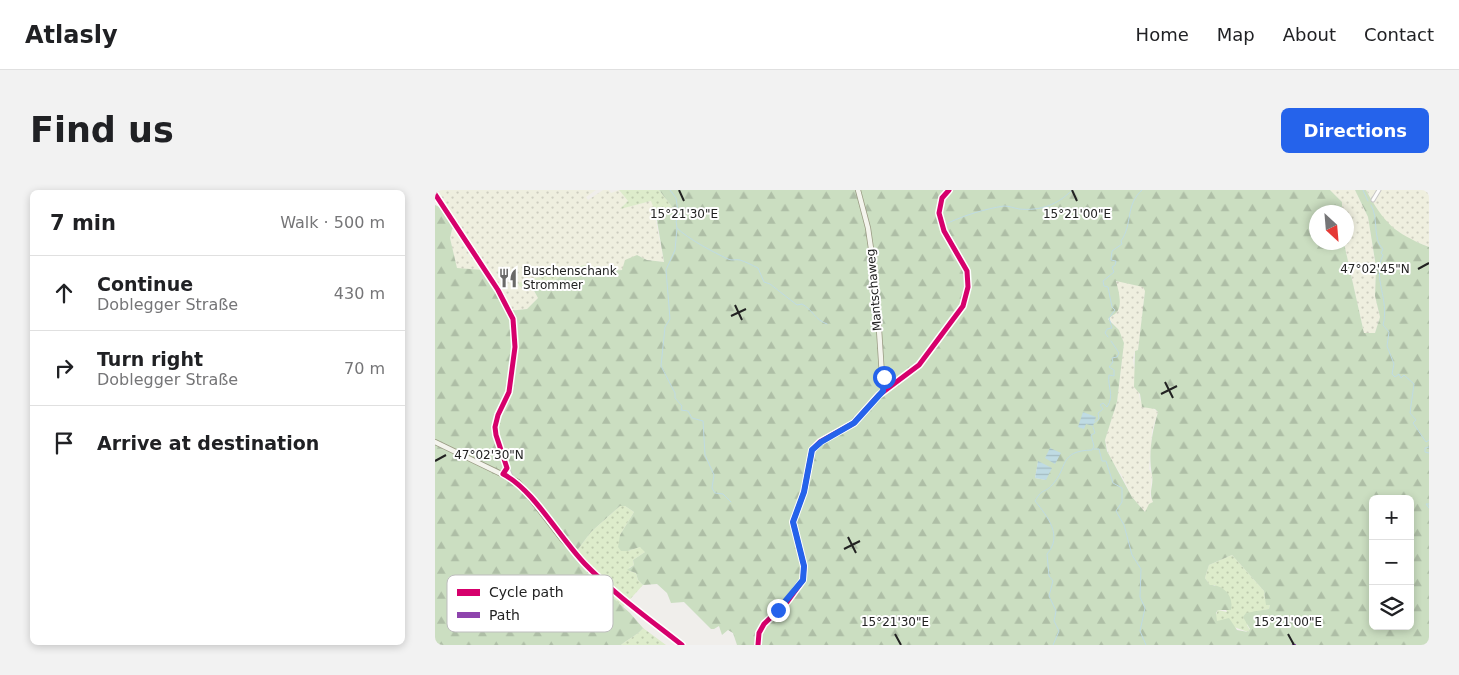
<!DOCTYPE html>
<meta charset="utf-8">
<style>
:root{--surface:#fff;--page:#f2f2f2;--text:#202124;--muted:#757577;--line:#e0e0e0;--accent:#2563eb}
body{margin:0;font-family:"DejaVu Sans",sans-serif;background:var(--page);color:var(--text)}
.controls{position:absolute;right:15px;bottom:15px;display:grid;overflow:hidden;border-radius:8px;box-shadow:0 2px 8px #0003}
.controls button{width:45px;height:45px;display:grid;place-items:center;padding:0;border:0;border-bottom:1px solid var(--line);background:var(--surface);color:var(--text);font:25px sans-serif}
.compass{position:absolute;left:874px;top:15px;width:45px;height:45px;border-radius:50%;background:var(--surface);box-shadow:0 2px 8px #0003;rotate:154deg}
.stop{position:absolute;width:15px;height:15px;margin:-11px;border:4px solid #2563eb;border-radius:50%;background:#fff}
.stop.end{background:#2563eb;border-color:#fff;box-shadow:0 1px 5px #0008}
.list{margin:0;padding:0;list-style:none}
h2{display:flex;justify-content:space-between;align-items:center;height:65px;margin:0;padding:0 20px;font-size:21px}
h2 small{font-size:16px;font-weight:400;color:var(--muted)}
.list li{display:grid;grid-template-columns:32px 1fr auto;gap:15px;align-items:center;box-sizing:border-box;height:75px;padding:0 20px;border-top:1px solid var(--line)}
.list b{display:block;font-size:19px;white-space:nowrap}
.list p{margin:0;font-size:16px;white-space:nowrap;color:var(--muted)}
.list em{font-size:16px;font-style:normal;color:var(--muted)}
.icon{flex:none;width:28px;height:28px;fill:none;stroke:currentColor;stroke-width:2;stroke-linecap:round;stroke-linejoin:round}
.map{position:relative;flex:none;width:994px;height:455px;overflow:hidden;border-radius:8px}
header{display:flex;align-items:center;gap:30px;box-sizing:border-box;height:70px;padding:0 25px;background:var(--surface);border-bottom:1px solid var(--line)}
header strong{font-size:24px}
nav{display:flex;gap:28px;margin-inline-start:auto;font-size:18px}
.intro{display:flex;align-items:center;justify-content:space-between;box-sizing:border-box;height:120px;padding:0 30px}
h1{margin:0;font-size:35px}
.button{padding:12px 22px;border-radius:8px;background:var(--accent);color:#fff;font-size:18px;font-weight:700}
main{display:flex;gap:30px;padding:0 30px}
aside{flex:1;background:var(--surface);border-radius:8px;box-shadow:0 2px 8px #0003}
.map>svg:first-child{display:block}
</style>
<header>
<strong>Atlasly</strong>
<nav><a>Home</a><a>Map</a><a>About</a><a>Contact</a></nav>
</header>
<div class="intro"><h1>Find us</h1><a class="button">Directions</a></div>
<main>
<aside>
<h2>7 min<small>Walk · 500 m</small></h2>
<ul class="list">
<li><svg class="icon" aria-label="ahead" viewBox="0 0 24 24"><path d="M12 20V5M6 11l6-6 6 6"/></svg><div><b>Continue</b><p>Doblegger Straße</p></div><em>430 m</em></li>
<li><svg class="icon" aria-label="right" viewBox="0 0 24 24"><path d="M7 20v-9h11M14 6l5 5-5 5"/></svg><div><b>Turn right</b><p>Doblegger Straße</p></div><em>70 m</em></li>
<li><svg class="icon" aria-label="arrive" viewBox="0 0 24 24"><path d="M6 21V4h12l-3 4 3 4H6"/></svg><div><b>Arrive at destination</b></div></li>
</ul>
</aside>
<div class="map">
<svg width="994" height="455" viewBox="0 0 994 455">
<defs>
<pattern id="farmland-dots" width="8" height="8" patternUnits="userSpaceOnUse" patternTransform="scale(1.25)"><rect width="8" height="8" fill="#efefdf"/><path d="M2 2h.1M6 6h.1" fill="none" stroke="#cdcdbf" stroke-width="1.8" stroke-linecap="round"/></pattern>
<pattern id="grass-dots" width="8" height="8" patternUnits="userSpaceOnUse" patternTransform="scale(1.25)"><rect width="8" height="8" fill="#ddeccb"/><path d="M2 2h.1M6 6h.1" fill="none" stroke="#bdcaae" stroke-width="1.8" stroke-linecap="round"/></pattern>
<pattern id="forest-firs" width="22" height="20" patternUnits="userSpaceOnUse" patternTransform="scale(1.25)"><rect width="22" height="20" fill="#cbdec1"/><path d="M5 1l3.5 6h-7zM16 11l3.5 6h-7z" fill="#aebea6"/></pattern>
<pattern id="water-rules" width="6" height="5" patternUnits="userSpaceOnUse" patternTransform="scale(1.25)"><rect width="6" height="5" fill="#bfdbe3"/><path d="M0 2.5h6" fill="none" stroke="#a4bcc2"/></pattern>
</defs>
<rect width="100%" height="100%" fill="#f0eeeb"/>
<g fill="url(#farmland-dots)">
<path d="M0 0H161L151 7 153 10 168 0H174L176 3 184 0 193 11 186 18 217 11 229 72 212 70 202 65 187 80 149 75 85 97 96 95 103 108 92 119 76 121 62 93Z"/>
<path d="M895 0H920L933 27 941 78 940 106 945 127 940 143H929L909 53 912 52V22H907V12Z"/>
<path d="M931 0H994V57L972 48 949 31Z"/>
<path d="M18 35 48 80 22 79 15 48Z"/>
<path d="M683 91 709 97 710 101 703 160 700 161 698 170 705 210 723 222 717 241 714 279 717 285 715 306 718 312 710 322 697 307 687 286 675 268 670 250 682 212 689 153 684 140 673 127 680 124V93Z"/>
</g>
<g fill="url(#grass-dots)">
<path d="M184 0H224L238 18 221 25 216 11 185 19 193 11Z"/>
<path d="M149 75 187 80 127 85 118 92 85 97 83 93Z"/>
<path d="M185 316H190L199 322 185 345 193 361 205 357 209 358 210 362 198 370 199 375 194 378 195 381 201 383 203 390 208 395 188 417 159 391 138 366 156 342Z"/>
<path d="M797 365 829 401 830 409 835 415 834 419 829 420 812 435 815 440 813 442 782 431 780 427 783 420 792 422 780 395H775L770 388 774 375Z"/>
<path d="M208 438 231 455H186C193 449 203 445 208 438Z"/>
</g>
<path fill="url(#forest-firs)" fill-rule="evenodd" d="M224 0H895L907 12V22H882V52L909 53 929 143H940L945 127 940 106 941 77 938 58 933 27 920 0H931C949 33 959 43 994 57V455H302L298 443 293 440 287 445 284 436 279 439H276L249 412 236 413 232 403 222 394 208 395 203 390 201 383 192 380 199 375 198 370 210 362 205 357 193 361H186L183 357 185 345 199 322 190 316H185L156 342 138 366 159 391 195 423 208 438C203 445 193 449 186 455H0V15L7 18 18 35 15 48 22 78 48 80 73 121 92 119 103 108 96 95 118 92 127 85 187 80 190 70 202 65 212 70 229 72 221 25 238 18ZM681 91 708 97 710 101 703 160 700 161 699 197 705 204 707 217 720 219 723 222C717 243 713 263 717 285 719 296 713 301 718 312L714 314 710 322 697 307 672 261 670 250 682 212 689 153 684 140 673 129C675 127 677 126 680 124 689 117 683 99 681 91ZM603 272 611 290 600 288ZM938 309H975V436H938ZM797 365 829 401 831 415H835L834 419 811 423 808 427 815 439 813 442 802 440 794 428 782 431 781 423 783 420H796C799 406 789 395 775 395L770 388 774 375Z"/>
<g fill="url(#water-rules)">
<path d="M648 222 661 227 658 236 651 234 649 239 643 237Z"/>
<path d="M615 258 626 263 620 274 610 268Z"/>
<path d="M603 271 617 278 611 290 600 288Z"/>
</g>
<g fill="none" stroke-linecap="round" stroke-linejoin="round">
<g stroke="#bfdbe3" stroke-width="1">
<path d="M235 0 241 8 244 28 241 31 242 38 240 60 231 80 235 129 230 137 226 176 240 203V208L247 216 246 220 253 221 257 228 268 231 270 265 279 285 277 298 280 303 288 304 296 312"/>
<path d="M928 0 933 11"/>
<path d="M936 15C944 28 937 49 948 59L946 63 948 65C937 88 955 110 948 135L954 142 952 156 959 174 957 184 960 187 964 184 966 188 969 185 979 194 975 223 981 230 978 233 991 252 994 250"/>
<path d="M513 33C530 25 550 19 569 16 574 16 579 18 584 19 605 21 623 15 637 0"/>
<path d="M242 38C253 49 278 62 293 69 297 71 301 69 305 70 311 72 317 75 323 78L329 92 335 94 362 115 367 114C378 120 380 130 392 134"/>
<path d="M673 147 670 143 672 139 677 138 674 128 680 120 677 117 673 97 669 96 668 91 679 82 677 77 680 75 681 71 676 70 677 61 687 54 686 51C698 34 690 15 707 0"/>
<path d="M659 233 664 229 663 223 668 219 665 215 668 213 672 217C680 205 672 197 674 185L679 186V180L674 177 678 172 677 168 682 167 684 163 676 151"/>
<path d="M994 257 990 258V262L994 263"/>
<path d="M659 259H664L667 271H671L678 293 687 298V312L681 321 689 335 697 365 706 379 705 407 710 418 705 441 711 455"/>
<path d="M994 314H991L994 318"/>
<path d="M618 455 624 441 619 431 621 421 614 406 618 391 614 386 612 364C628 346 613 327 600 311 608 297 609 304 617 295 634 277 623 261 657 260L659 256 656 245 660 243 658 237"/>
</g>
<defs>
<g id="street">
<path d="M0 4 63 100 78 129 80 157 74 202 63 225 60 237 62 252 77 289"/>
<path d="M938 10 944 0"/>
</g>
<g id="secondary">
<path d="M423 0 433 38 441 93 448 201"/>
<path d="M0 252 83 292 127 349 169 393 247 455"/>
<path d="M323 455 324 443 329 434 352 412 368 390 369 376 358 332 369 302 377 260 385 252 419 233 444 205 484 175 528 116 533 97 532 81 509 41 504 23 507 8 514 0"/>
</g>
</defs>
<use href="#street" stroke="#c9c8c7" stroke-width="5"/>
<use href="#secondary" stroke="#999a82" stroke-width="6"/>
<use href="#street" stroke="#fdfcfc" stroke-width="3"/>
<use href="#secondary" stroke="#f4f4ed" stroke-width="4.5"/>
<path stroke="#8e44ad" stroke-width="4" stroke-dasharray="8 4" stroke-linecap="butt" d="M859 454V455"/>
<defs>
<g id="cycleway">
<path d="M0 4 63 100 78 129 80 157 74 202 63 225 60 237 61 245 72 278 68 284C98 299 124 347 150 374 179 404 214 429 247 455"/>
<path d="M323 455 324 443 329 434 352 412 368 390 369 376 358 332 369 302 377 260 385 252 419 233 444 205 484 175 528 116 533 97 532 81 509 41 504 23 507 8 514 0"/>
</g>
</defs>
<use href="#cycleway" stroke="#fff" stroke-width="8"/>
<use href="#cycleway" stroke="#d6006c" stroke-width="5"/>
</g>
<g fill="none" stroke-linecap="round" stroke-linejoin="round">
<path stroke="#2563eb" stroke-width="6" d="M343 420 368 390 369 376 358 332 369 302 377 260 386 252 419 233 448 201 449 187"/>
</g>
<path fill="none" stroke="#222" stroke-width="2" d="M244 0 249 11M637 0 642 11M983 79 994 73M300 115 307 130M296 126 311 119M730 192 738 208M726 204 742 196M0 271 11 265M413 347 421 363M409 359 425 351M460 444 466 455M853 444 859 455"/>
<defs>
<symbol id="restaurant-bare" viewBox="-9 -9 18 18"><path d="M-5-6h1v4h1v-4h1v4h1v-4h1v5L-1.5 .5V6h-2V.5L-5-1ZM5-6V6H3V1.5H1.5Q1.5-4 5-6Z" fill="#6a6968" stroke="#fff" stroke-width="2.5" paint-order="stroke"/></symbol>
</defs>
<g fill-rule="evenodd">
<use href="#restaurant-bare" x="59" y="74" width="28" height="28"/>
</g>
<g text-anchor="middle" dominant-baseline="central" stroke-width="4" stroke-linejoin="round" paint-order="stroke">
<g font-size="12" fill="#222" stroke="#fff" text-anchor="start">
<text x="88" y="81">Buschenschank<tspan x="88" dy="14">Strommer</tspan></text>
</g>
<g font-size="12" fill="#222" stroke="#fff">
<text transform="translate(439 100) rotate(-95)">Mantschaweg</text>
</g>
</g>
<rect x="12" y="385" width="166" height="57" rx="8" fill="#fff" stroke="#bdbdbd" stroke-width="1"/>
<rect x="22" y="399" width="23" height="7" fill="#d6006c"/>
<rect x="22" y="422" width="23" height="6" fill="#8e44ad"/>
<g font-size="14" fill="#222">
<text x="54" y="407">Cycle path</text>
<text x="54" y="430">Path</text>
</g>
<g font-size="12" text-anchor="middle" fill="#222" stroke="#fff" stroke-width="4" stroke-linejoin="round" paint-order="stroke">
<text x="642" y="28">15°21'00"E</text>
<text x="249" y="28">15°21'30"E</text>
<text x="940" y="83">47°02'45"N</text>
<text x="54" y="269">47°02'30"N</text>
<text x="460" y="436">15°21'30"E</text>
<text x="853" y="436">15°21'00"E</text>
</g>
</svg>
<div class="controls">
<button>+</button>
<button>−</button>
<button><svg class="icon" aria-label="layers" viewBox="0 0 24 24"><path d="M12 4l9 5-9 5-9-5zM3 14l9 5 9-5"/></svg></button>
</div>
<svg class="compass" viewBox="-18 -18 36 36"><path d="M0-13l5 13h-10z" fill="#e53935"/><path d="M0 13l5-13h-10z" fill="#757577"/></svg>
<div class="stop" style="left:449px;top:187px"></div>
<div class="stop end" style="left:343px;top:420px"></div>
</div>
</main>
